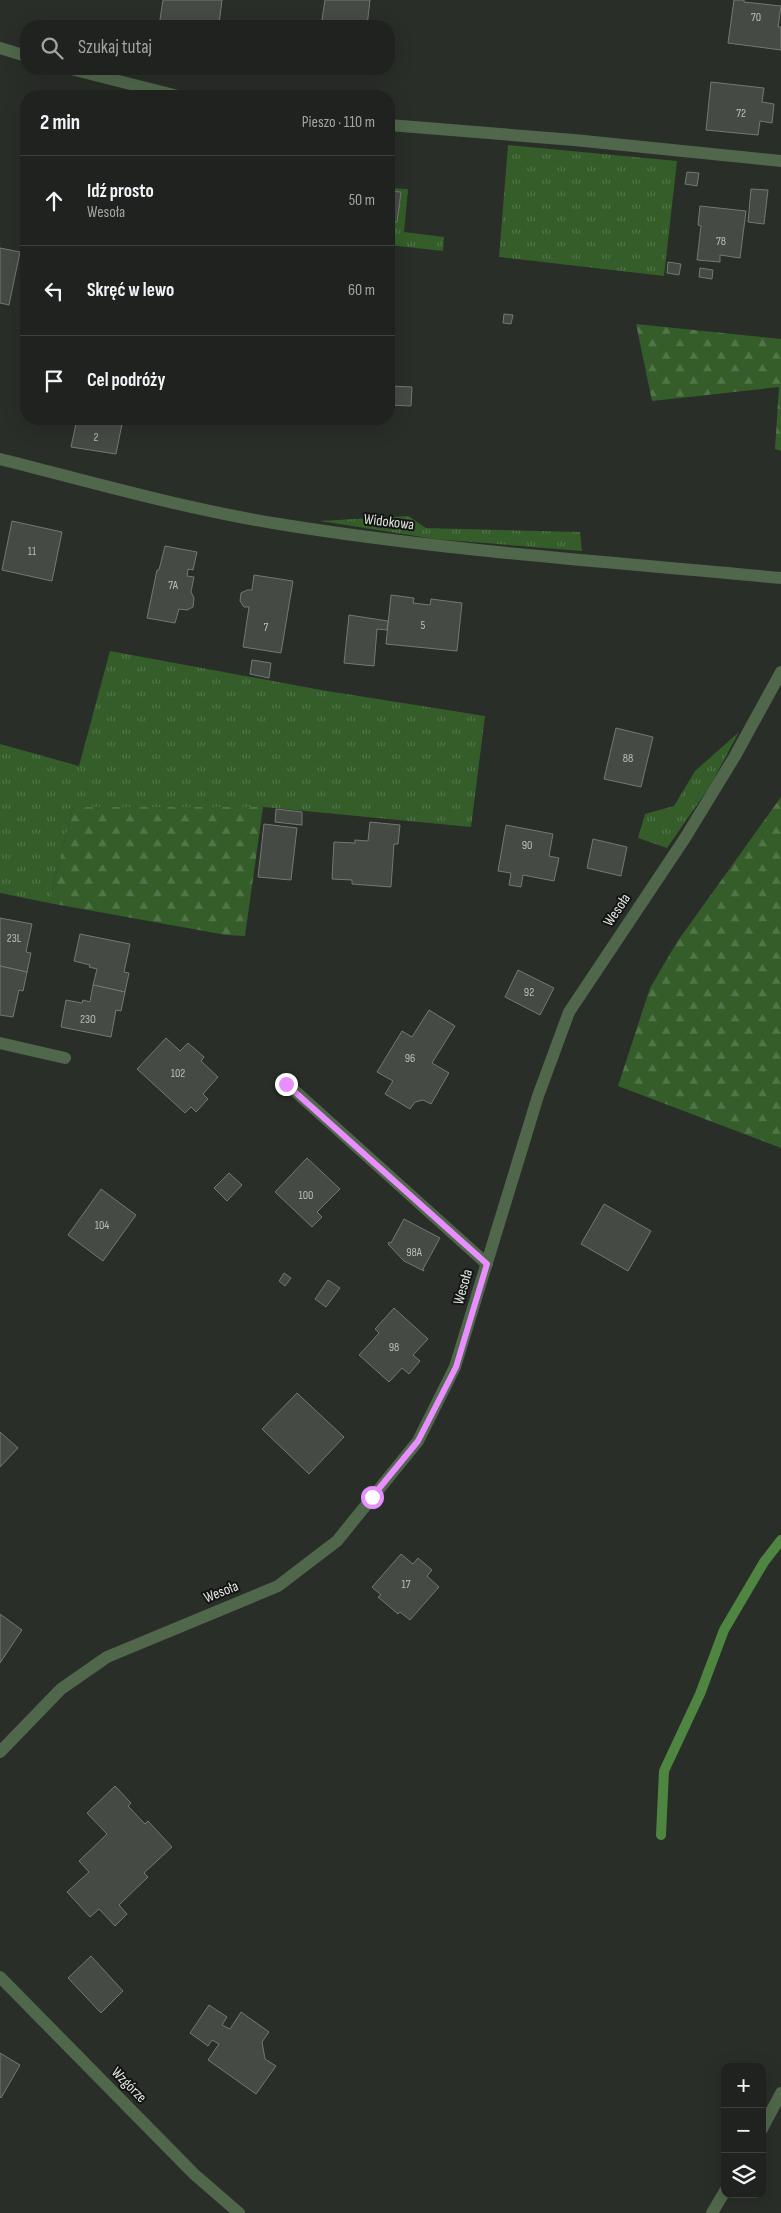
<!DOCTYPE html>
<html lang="pl">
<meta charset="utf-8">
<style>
:root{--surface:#1f221e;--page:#272a27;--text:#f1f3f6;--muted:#a1a4a4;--line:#3c3f3c}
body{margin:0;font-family:"Sofia Sans Condensed",sans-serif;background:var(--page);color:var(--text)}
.controls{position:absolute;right:15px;bottom:15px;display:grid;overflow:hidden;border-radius:10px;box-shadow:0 5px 20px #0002}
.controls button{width:45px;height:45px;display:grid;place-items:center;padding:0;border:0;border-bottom:1px solid var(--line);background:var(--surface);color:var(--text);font:25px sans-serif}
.stop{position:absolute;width:15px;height:15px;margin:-11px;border:4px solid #e88eff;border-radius:50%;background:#fff}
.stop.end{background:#e88eff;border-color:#fff;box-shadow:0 1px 5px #0008}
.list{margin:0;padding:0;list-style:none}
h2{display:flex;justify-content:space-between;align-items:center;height:65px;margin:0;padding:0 20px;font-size:21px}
h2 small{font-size:16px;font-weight:400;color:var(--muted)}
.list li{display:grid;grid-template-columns:32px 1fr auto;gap:15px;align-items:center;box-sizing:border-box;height:90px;padding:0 20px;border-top:1px solid var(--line)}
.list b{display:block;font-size:19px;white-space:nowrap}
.list p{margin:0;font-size:16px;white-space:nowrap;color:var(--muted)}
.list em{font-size:16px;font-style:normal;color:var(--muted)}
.icon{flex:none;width:28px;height:28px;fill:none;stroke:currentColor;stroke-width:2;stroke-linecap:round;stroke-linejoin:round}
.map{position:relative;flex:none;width:781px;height:2213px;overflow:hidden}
.search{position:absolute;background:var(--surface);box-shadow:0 5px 20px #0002;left:20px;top:20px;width:375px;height:55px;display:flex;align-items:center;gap:12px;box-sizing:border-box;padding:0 18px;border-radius:20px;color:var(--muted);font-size:19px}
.panel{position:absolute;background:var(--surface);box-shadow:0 5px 20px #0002;left:20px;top:90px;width:375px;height:335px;border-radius:20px}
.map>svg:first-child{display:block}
</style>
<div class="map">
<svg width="781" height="2213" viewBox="0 0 781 2213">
<defs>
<pattern id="grass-tufts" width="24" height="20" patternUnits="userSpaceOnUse" patternTransform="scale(1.25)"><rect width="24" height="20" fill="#345d2a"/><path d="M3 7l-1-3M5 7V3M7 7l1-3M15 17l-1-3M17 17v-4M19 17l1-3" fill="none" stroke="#517448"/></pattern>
<pattern id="forest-firs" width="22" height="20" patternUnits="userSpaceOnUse" patternTransform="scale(1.25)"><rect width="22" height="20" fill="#345d2a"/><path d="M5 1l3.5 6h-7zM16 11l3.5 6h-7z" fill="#517448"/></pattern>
</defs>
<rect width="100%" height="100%" fill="#292e28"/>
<g fill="url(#grass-tufts)">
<path d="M508 145 677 161 664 276 499 257Z"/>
<path d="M389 188 408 189 404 232 444 237 443 251 389 245Z"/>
<path d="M408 516 426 528 580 532 582 551 435 539 320 521Z"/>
<path d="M110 651 321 690 485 716 471 827 263 807H73L49 903 0 893V744L79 766Z"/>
<path d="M739 732 710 786 667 848 638 838 645 814 674 806 695 771Z"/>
</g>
<g fill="url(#forest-firs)">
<path d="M636 324 781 339V451L775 449 779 387 652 401Z"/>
<path d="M781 797V1148L618 1086 650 988 677 942Z"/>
<path d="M73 807H263L245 936 226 935 49 903Z"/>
</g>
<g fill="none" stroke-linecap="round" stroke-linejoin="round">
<path stroke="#4e8540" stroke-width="10" d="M661 1835 664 1771 700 1694 724 1630 764 1562 781 1540"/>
</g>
<g fill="#454b44" stroke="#737971">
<path d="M163 0H222L219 24 193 21 192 23 197 24V26H159Z"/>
<path d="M325 0H370L367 26H321Z"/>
<path d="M744 0V2L781 6 778 27H781V50L728 43 734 0Z"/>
<path d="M711 82 764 88 762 102 774 104 772 123 760 121 758 135 706 130Z"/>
<path d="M687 172 699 173 697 186 685 184Z"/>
<path d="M751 189 768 190 764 224 748 222Z"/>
<path d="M389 191 401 192 397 222 389 221Z"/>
<path d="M700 206 746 211 740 258 720 255V262L697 260 701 226 698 225Z"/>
<path d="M0 248 20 252 9 305 0 303Z"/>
<path d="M668 262 681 264 679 275 667 273Z"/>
<path d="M700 268 713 270 712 279 699 277Z"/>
<path d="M504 314 513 315 511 324 503 323Z"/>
<path d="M390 386 412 387 411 406 389 405Z"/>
<path d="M77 419H123L116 454 71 447Z"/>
<path d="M12 521 62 532 52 581 2 570Z"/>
<path d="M165 546 197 552 193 570 188 569 187 576 194 577 191 592 194 598 193 607 187 610 179 609 175 623 147 618 157 570H159Z"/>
<path d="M254 575 293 581 281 653 243 647 249 607H244L240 601 241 593 247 590H252Z"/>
<path d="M391 595 414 598 413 603 430 605 431 599 462 603 457 651 386 644Z"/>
<path d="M349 615 388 621 387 630 377 629 374 666 344 663Z"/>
<path d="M252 660 271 663 269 678 250 674Z"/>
<path d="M616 728 653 737 641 787 604 779Z"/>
<path d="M276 809 302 812V825L275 822Z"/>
<path d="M370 822 400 825 398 844H394L391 887 352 884V880L332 879 334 842 355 843V840L368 841Z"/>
<path d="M264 824 297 828 291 880 258 877Z"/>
<path d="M506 825 553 834 549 856 559 858 554 881 523 875 521 887 509 885 511 873 498 871Z"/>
<path d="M593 839 627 847 621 876 587 868Z"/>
<path d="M0 918 32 924 26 952 31 953 27 972 0 966Z"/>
<path d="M80 934 130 944 124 972 129 973 125 992 93 985 97 969 89 967 90 965 74 961Z"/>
<path d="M0 966 27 972 23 991 19 990 13 1017 0 1015Z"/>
<path d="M518 970 554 988 540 1015 505 997Z"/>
<path d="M93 985 125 992 121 1011 116 1010 111 1037 61 1027 66 1000 82 1003 83 1000 90 1002Z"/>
<path d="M429 1010 455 1026 432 1063 449 1073 431 1104 423 1100 415 1102 410 1109 385 1094 393 1081 377 1072 402 1031 412 1037Z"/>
<path d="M166 1038 180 1051 188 1043 204 1057 201 1061 218 1077 203 1094 208 1099 196 1112 191 1107 185 1113 137 1069Z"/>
<path d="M307 1158 340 1189 317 1212 322 1217 312 1227 275 1192Z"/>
<path d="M229 1173 242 1185 227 1201 214 1188Z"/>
<path d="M101 1189 136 1215 103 1261 68 1235Z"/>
<path d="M604 1204 651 1231 628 1271 581 1244Z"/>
<path d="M404 1219 440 1238 423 1269 424 1271 404 1261 388 1244 389 1242 391 1243Z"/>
<path d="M284 1273 291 1278 285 1286 279 1281Z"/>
<path d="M328 1280 340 1288 326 1307 315 1299Z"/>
<path d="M394 1308 428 1339 413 1355 420 1361 409 1374 402 1368 389 1382 359 1355 379 1333 375 1329Z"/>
<path d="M297 1393 344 1437 309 1474 262 1429Z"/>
<path d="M0 1432 18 1448 0 1467Z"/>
<path d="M401 1554 413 1564 418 1558 432 1570 427 1576 439 1587 410 1620 400 1612 398 1614 378 1597 381 1595 372 1587Z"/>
<path d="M0 1614 22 1630 0 1663Z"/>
<path d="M115 1786 131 1803 128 1806 145 1824 148 1821 172 1847 144 1873 148 1877 119 1905 127 1914 115 1926 99 1909 90 1917 67 1892 89 1872 79 1861 107 1834 87 1813Z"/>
<path d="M91 1956 123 1991 101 2013 68 1978Z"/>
<path d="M209 2005 227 2017 222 2025 230 2029 241 2012 269 2032 262 2042 265 2059 276 2066 256 2094 208 2060 219 2044 212 2040 208 2046 190 2033Z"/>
<path d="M0 2053 20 2065 1 2098 0 2097Z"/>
</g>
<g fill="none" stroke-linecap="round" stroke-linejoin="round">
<g stroke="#50674b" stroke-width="12">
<path d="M0 48 26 56"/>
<path d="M71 69 178 96"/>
<path d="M389 125 574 140 781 161"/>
<path d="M0 1043 65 1058"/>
<path d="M286 1083 487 1264"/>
<path d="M762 2129 781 2093"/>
<path d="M712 2213 725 2191"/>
</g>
<g stroke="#50674b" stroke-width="12">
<path d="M0 459C92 482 185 509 279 524 445 551 614 562 781 578"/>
<path d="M0 1752 61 1689 107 1657 278 1586 337 1541 418 1441 455 1367 538 1096 569 1012 685 838 735 756 781 672"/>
<path d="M0 1977 194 2174 239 2213"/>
</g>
</g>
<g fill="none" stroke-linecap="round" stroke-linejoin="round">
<path stroke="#e88eff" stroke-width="6" d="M286 1084 487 1264 456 1367 418 1441 372 1497"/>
</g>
<g text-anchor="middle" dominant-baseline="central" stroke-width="4" stroke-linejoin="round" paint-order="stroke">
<g font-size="12" fill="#b9beb8">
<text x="756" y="17">70</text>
<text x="741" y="113">72</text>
<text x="721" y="241">78</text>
<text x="96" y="437">2</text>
<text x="32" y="551">11</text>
<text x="173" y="585">7A</text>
<text x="423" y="625">5</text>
<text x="266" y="627">7</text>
<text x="628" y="758">88</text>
<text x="527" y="845">90</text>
<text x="14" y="938">23L</text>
<text x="529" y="992">92</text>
<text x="88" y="1019">23O</text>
<text x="410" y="1058">96</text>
<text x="178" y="1073">102</text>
<text x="306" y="1195">100</text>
<text x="102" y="1225">104</text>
<text x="414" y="1252">98A</text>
<text x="394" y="1347">98</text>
<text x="406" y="1584">17</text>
</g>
<g font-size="15" fill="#e0e4df" stroke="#131513">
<text transform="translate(389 522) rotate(7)">Widokowa</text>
<text transform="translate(617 910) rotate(-56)">Wesoła</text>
<text transform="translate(463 1287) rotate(-74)">Wesoła</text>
<text transform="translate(221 1592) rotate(-22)">Wesoła</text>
<text transform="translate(129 2085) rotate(45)">Wzgórze</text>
</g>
</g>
</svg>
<div class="controls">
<button>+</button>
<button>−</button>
<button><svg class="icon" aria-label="layers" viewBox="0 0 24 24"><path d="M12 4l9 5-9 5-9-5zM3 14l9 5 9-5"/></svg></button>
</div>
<div class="stop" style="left:372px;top:1497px"></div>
<div class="stop end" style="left:286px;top:1084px"></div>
<div class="search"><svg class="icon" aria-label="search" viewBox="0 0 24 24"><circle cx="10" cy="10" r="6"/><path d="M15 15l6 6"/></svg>Szukaj tutaj</div>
<section class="panel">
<h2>2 min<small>Pieszo · 110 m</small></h2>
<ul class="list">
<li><svg class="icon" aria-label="ahead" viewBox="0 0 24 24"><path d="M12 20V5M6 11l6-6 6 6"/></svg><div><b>Idź prosto</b><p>Wesoła</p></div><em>50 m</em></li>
<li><svg class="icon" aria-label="left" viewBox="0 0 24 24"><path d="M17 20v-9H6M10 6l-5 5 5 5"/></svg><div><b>Skręć w lewo</b></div><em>60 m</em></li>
<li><svg class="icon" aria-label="arrive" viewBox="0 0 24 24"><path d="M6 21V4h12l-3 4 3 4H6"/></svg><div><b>Cel podróży</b></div></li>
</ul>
</section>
</div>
